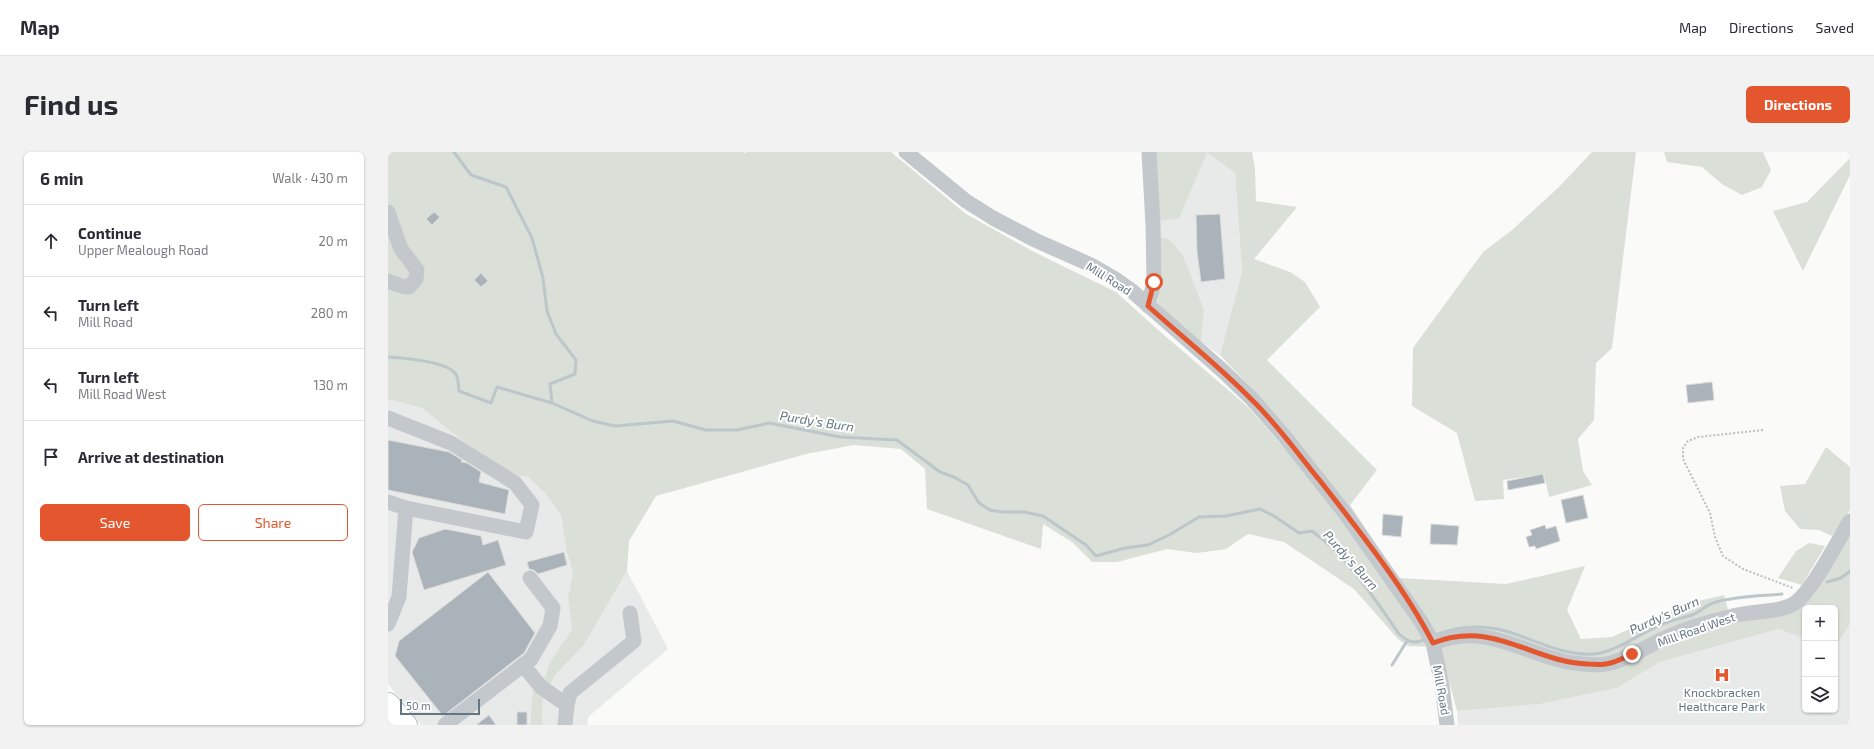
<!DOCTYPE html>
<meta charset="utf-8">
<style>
:root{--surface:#fff;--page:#f2f2f3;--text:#2b2b33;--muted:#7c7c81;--line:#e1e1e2;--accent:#e4572e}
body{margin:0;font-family:"Exo 2",sans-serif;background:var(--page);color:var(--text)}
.controls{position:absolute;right:12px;bottom:12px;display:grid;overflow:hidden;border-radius:6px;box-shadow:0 1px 3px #0004}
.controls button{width:36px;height:36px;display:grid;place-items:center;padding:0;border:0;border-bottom:1px solid var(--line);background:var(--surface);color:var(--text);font:20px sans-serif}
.scale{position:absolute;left:12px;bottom:10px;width:80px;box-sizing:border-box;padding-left:4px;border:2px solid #657683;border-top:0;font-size:11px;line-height:14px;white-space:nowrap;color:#657683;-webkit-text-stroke:3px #fff;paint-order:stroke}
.stop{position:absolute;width:12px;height:12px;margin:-9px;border:3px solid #e4572e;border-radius:50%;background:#fff}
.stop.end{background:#e4572e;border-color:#fff;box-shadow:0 1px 4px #0008}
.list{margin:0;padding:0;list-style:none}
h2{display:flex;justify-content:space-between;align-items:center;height:52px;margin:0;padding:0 16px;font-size:17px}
h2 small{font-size:13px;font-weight:400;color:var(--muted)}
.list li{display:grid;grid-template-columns:26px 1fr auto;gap:12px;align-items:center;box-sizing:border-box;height:72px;padding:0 16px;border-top:1px solid var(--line)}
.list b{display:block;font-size:15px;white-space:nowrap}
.list p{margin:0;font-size:13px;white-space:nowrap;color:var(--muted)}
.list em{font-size:13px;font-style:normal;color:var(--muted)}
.actions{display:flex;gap:8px;padding:12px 16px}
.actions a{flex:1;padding:9px 0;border:1px solid var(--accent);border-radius:6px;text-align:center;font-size:14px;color:var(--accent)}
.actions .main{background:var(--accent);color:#fff}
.icon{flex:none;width:22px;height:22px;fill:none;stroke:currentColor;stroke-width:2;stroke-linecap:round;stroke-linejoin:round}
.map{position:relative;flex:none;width:1462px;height:573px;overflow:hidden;border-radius:6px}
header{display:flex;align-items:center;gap:24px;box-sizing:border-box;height:56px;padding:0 20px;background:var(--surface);border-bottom:1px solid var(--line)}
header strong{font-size:19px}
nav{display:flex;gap:22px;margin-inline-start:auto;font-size:14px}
.intro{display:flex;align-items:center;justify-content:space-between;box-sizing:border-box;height:96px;padding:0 24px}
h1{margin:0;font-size:28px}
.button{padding:10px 18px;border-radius:6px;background:var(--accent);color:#fff;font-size:14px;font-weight:700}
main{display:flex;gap:24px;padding:0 24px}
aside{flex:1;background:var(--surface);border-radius:6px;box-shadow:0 1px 3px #0004}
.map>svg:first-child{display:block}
</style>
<header>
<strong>Map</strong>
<nav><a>Map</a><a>Directions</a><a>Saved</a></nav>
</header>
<div class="intro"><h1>Find us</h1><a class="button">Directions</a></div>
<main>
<aside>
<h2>6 min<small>Walk · 430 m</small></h2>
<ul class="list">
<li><svg class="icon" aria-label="ahead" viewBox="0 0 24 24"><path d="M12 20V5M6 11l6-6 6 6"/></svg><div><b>Continue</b><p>Upper Mealough Road</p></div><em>20 m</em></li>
<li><svg class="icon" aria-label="left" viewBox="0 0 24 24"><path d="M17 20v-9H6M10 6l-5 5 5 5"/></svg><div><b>Turn left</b><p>Mill Road</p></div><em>280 m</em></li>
<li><svg class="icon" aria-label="left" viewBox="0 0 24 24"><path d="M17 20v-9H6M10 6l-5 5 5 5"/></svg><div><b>Turn left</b><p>Mill Road West</p></div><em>130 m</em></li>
<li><svg class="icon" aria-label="arrive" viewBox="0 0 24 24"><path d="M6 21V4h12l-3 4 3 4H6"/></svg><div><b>Arrive at destination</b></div></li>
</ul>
<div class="actions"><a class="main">Save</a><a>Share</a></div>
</aside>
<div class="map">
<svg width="1462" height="573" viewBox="0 0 1462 573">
<rect width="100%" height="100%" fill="#fafaf8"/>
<g fill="#e8e9e9">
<path d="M819 1 847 21 854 120 832 203 813 190 816 157 773 85 772 69 791 67Z"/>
<path d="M0 247 34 256 77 291 128 324H139L158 342 173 363 178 397 185 421 180 445 184 477 162 510 155 531 145 536 142 573H33L0 532Z"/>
<path d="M239 419 280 497 200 565 199 573H154L155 545 168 522 196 493Z"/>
<path d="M1462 472V573H1070L1069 559 1152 552 1229 536 1272 510 1391 477 1417 487V558H1447V496Z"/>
</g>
<g fill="#dadfd7">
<path d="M0 0H355L357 1 359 0H503L578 62 646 100 728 140 769 177 860 255 919 322 870 243 832 203 854 120 847 21 819 1 791 67 772 69 773 85 782 88 795 104 816 158 813 190 770 156 766 0H864L867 16 868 49 909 55 866 107 902 120 917 130 932 155 879 208 989 318 962 353 1010 426 1118 432 1197 414 1179 458 1193 487 1224 485 1293 453 1336 443 1340 458 1204 517 1329 469 1415 447 1462 369V472L1447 496V456H1417V487L1391 477 1272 510 1229 536 1152 552 1069 559 1052 495 1020 494 1010 487 966 437 896 390 860 382 838 397 809 401 779 397 729 410H704L684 390 655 372 653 397 539 357 537 317 513 297 466 293 418 302 268 344 241 389 239 419 196 493 168 522 155 545 154 573H142L145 535 155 531 162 510 184 477 180 445 185 421 178 397 173 363 158 342 139 324H128L77 291 34 256 0 247Z"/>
<path d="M1204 0H1248L1224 196 1208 211 1206 268 1190 287 1195 319 1204 333 1161 345 1156 322 1115 328 1116 347 1087 349 1069 281 1024 254 1025 196 1095 100 1124 78 1171 35Z"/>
<path d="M1276 0H1375L1383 18 1374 35 1354 43 1334 32 1314 15 1279 10Z"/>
<path d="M1462 6V23L1415 119 1385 59 1419 50Z"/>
<path d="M1438 295 1462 315V358L1444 384 1431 378 1412 377 1397 359 1392 334 1417 332Z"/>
<path d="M1421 391 1437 394 1414 433 1390 426 1408 399Z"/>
</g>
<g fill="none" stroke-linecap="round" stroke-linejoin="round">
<g stroke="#bbc7cb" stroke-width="3">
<path d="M66 0 83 23 118 35 144 86 155 126 159 159 168 182 188 208 187 222 162 232 164 251"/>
<path d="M0 205C15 206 57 209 67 221 71 226 70 233 71 239L103 251 109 235 164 251 205 269 227 274 285 269 318 278H349L381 271 452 285 509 288 552 320 566 325 580 333 591 351 602 358 614 360H636L655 364 698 393 708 404 737 396 760 393 781 383 811 365 838 364 872 357 886 364 911 381 924 379C960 405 986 446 1011 482 1021 491 1026 492 1038 487"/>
<path d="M1439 430 1453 426 1462 419"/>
<path d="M1047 483C1073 473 1100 472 1127 482 1153 491 1178 504 1206 502 1229 500 1253 480 1275 472 1284 468 1295 466 1304 463 1312 460 1319 452 1328 450 1350 444 1372 444 1394 442"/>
<path d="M1004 513 1019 489"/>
</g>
</g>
<g fill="#aab3b9" stroke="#dcdcda">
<path d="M46 60 52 65 44 73 38 67Z"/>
<path d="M832 62 837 127 813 130 809 100 808 63Z"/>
<path d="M93 121 100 129 93 135 86 128Z"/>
<path d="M1324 230 1326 248 1300 251 1298 233Z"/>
<path d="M0 288 61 300 74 308 73 310 79 311 93 320 91 330 121 338 117 362 0 338Z"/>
<path d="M1155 322 1157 331 1120 338 1119 329Z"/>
<path d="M1195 343 1200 366 1178 371 1173 348Z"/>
<path d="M995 362 1015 364 1013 385 994 383Z"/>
<path d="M1043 372 1071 374 1069 393 1042 392Z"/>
<path d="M1157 373 1158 377 1168 374 1172 389 1148 397 1147 394 1141 395 1138 385 1144 383 1142 378Z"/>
<path d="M57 377 93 384 95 393 110 388 118 413 36 438 24 400 31 386Z"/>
<path d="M176 400 179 413 150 422 146 418 141 417 139 410Z"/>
<path d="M100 420 147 481 136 501 55 564 7 504 11 489Z"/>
<rect x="129" y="560" width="10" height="13"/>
<path d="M101 563 108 573H88Z"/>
</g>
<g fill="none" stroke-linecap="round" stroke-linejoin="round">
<defs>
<path id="highway" d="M0 552 18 573"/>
</defs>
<use href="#highway" stroke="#b4b9bd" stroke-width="24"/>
<path stroke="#bbbfc2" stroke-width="2" stroke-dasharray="2 2" stroke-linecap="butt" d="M1375 278 1310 285 1300 289 1295 296V307L1322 361 1327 385 1335 404 1355 417 1405 436"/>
<g stroke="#c3c8cc" stroke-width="15">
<path d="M518 0 578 49 605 66 647 88 703 113 727 127 744 139 835 219 864 247 897 285 957 361 1034 471 1045 491 1054 533 1059 573"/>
<path d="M0 60 13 97 29 118 28 127 21 135H17L0 129"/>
<path d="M760 154 766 130 765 73 761 0"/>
<path d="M0 266 63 291 127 331 144 353 138 380 18 356 0 350"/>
<path d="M0 472 11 445 18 356"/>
<path d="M1045 491C1104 468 1139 507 1194 512 1201 512 1211 514 1218 512 1237 509 1261 493 1279 485 1299 476 1323 469 1345 464 1362 459 1392 461 1407 451 1425 438 1449 390 1462 369"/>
<path d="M135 513 153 535 179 553"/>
<path d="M57 573 143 507 162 474 165 456 142 426"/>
<path d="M177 573 179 553 182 541 246 489 242 461"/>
</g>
<use href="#highway" stroke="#fff" stroke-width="22"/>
</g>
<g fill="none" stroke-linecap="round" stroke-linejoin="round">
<path stroke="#e4572e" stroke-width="5" d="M766 130 760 154C794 185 831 214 863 247 889 272 910 302 933 330 972 380 1016 435 1045 491 1106 467 1143 510 1200 512 1206 512 1213 513 1218 512 1227 511 1236 506 1244 502"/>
</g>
<defs>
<symbol id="hospital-bare" viewBox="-9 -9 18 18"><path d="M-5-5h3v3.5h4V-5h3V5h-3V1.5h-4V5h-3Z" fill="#e4572e" stroke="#fff" stroke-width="2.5" paint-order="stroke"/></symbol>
</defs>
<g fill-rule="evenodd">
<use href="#hospital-bare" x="1323" y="512" width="22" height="22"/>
</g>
<g text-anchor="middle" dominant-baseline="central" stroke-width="4" stroke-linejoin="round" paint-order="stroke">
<g font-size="12" fill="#657683" stroke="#fff">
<text transform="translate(721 126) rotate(32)">Mill Road</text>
<text transform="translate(1308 477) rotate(-19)">Mill Road West</text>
<text transform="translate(1054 538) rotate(80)">Mill Road</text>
</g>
<g font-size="12" fill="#657683" stroke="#fff">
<text x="1334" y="540">Knockbracken<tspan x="1334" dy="14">Healthcare Park</tspan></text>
</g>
<g font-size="13" font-style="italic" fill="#60757c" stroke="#fff">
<text transform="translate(429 269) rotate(9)">Purdy's Burn</text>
<text transform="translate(963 408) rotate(48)">Purdy's Burn</text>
<text transform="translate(1276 463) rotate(-24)">Purdy's Burn</text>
</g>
</g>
</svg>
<div class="controls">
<button>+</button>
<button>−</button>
<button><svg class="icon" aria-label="layers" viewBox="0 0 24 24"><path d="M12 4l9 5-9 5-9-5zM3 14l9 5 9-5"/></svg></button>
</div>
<div class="scale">50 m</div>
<div class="stop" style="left:766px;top:130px"></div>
<div class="stop end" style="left:1244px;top:502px"></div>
</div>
</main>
